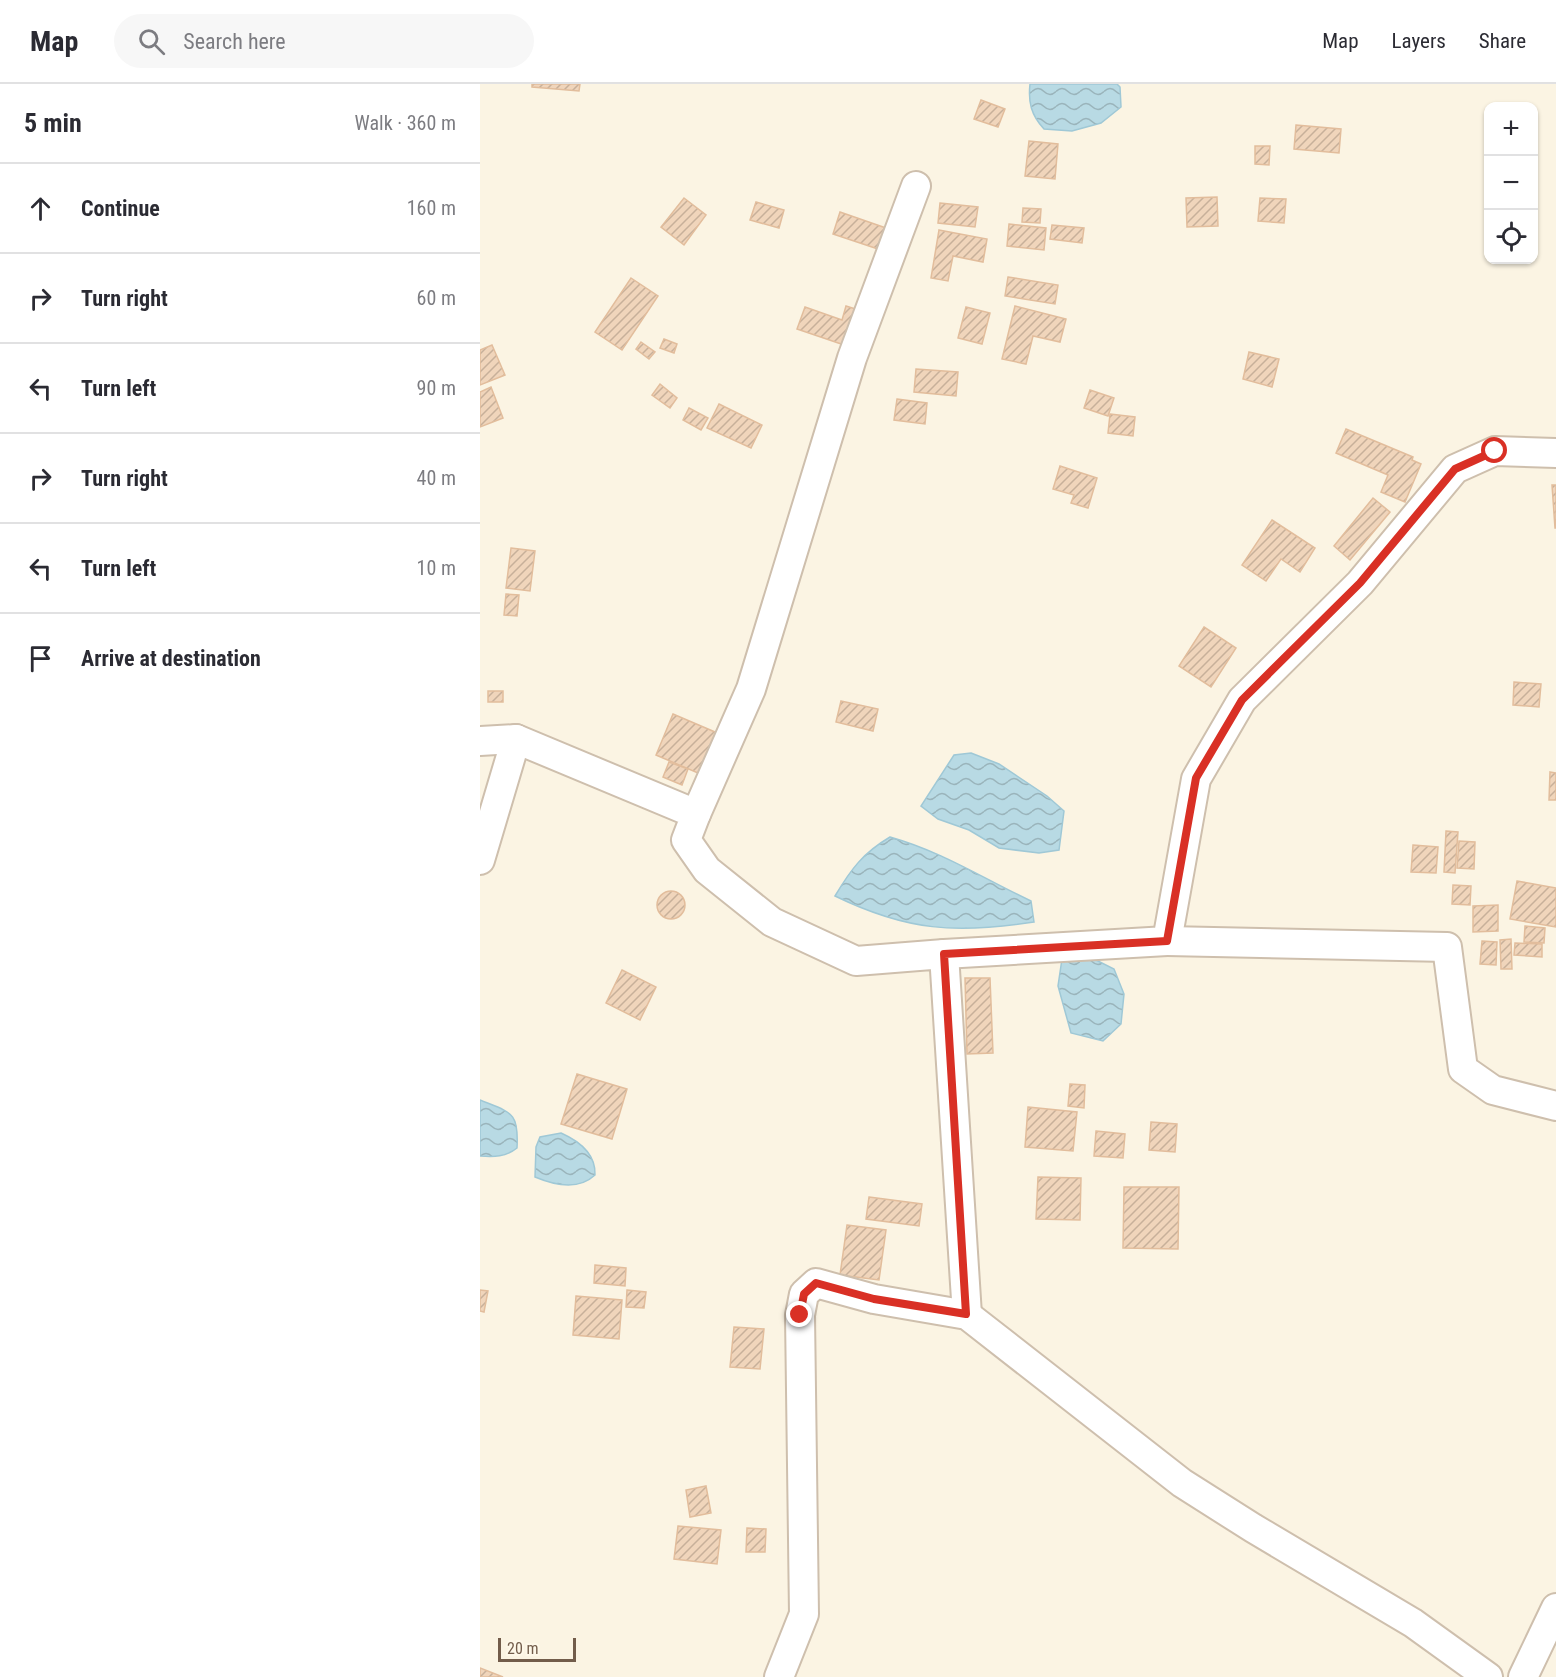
<!DOCTYPE html>
<meta charset="utf-8">
<style>
:root{--surface:#fff;--page:#f7f7f7;--text:#2b2b33;--muted:#7c7c81;--line:#e1e1e2}
body{margin:0;font-family:"Roboto Condensed",sans-serif;background:var(--page);color:var(--text)}
.controls{position:absolute;right:18px;top:18px;display:grid;overflow:hidden;border-radius:12px;box-shadow:0 2px 4px #0004}
.controls button{width:54px;height:54px;display:grid;place-items:center;padding:0;border:0;border-bottom:2px solid var(--line);background:var(--surface);color:var(--text);font:30px sans-serif}
.scale{position:absolute;left:18px;bottom:15px;width:78px;box-sizing:border-box;padding-left:6px;border:3px solid #725c4a;border-top:0;font-size:16px;line-height:21px;white-space:nowrap;color:#725c4a;-webkit-text-stroke:4px #fef8e9;paint-order:stroke}
.stop{position:absolute;width:18px;height:18px;margin:-14px;border:4px solid #d93025;border-radius:50%;background:#fff}
.stop.end{background:#d93025;border-color:#fff;box-shadow:0 2px 6px #0008}
.list{margin:0;padding:0;list-style:none}
h2{display:flex;justify-content:space-between;align-items:center;height:78px;margin:0;padding:0 24px;font-size:26px}
h2 small{font-size:20px;font-weight:400;color:var(--muted)}
.list li{display:grid;grid-template-columns:39px 1fr auto;gap:18px;align-items:center;box-sizing:border-box;height:90px;padding:0 24px;border-top:2px solid var(--line)}
.list b{display:block;font-size:22px;white-space:nowrap}
.list em{font-size:20px;font-style:normal;color:var(--muted)}
.icon{flex:none;width:33px;height:33px;fill:none;stroke:currentColor;stroke-width:2;stroke-linecap:round;stroke-linejoin:round}
.map{position:relative;flex:none;width:1076px;height:1593px;overflow:hidden}
header{display:flex;align-items:center;gap:36px;box-sizing:border-box;height:84px;padding:0 30px;background:var(--surface);border-bottom:2px solid var(--line)}
header strong{font-size:28px}
nav{display:flex;gap:33px;margin-inline-start:auto;font-size:21px}
.search{width:420px;height:54px;background:var(--page);display:flex;align-items:center;gap:15px;box-sizing:border-box;padding:0 21px;border-radius:33px;color:var(--muted);font-size:22px}
main{display:flex}
aside{flex:1;background:var(--surface)}
.map>svg:first-child{display:block}
</style>
<header>
<strong>Map</strong>
<div class="search"><svg class="icon" aria-label="search" viewBox="0 0 24 24"><circle cx="10" cy="10" r="6"/><path d="M15 15l6 6"/></svg>Search here</div>
<nav><a>Map</a><a>Layers</a><a>Share</a></nav>
</header>
<main>
<aside>
<h2>5 min<small>Walk · 360 m</small></h2>
<ul class="list">
<li><svg class="icon" aria-label="ahead" viewBox="0 0 24 24"><path d="M12 20V5M6 11l6-6 6 6"/></svg><div><b>Continue</b></div><em>160 m</em></li>
<li><svg class="icon" aria-label="right" viewBox="0 0 24 24"><path d="M7 20v-9h11M14 6l5 5-5 5"/></svg><div><b>Turn right</b></div><em>60 m</em></li>
<li><svg class="icon" aria-label="left" viewBox="0 0 24 24"><path d="M17 20v-9H6M10 6l-5 5 5 5"/></svg><div><b>Turn left</b></div><em>90 m</em></li>
<li><svg class="icon" aria-label="right" viewBox="0 0 24 24"><path d="M7 20v-9h11M14 6l5 5-5 5"/></svg><div><b>Turn right</b></div><em>40 m</em></li>
<li><svg class="icon" aria-label="left" viewBox="0 0 24 24"><path d="M17 20v-9H6M10 6l-5 5 5 5"/></svg><div><b>Turn left</b></div><em>10 m</em></li>
<li><svg class="icon" aria-label="arrive" viewBox="0 0 24 24"><path d="M6 21V4h12l-3 4 3 4H6"/></svg><div><b>Arrive at destination</b></div></li>
</ul>
</aside>
<div class="map">
<svg width="1076" height="1593" viewBox="0 0 1076 1593">
<defs>
<pattern id="water-waves" width="16" height="10" patternUnits="userSpaceOnUse" patternTransform="scale(1.5)"><rect width="16" height="10" fill="#b8dae4"/><path d="M0 5q4-4 8 0t8 0" fill="none" stroke="#9ab4bb"/></pattern>
<pattern id="building-hatch" width="6" height="6" patternUnits="userSpaceOnUse" patternTransform="scale(1.5)"><rect width="6" height="6" fill="#f0d5bb"/><path d="M-1 1l2-2M0 6l6-6M5 7l2-2" fill="none" stroke="#c7b09a"/></pattern>
</defs>
<rect width="100%" height="100%" fill="#fbf4e3"/>
<g fill="url(#water-waves)" stroke="#9fc8d6" stroke-width="1.5">
<path d="M550 0H637L640 3 641 23 621 39 592 47 564 45C551 31 548 18 550 0Z"/>
<path d="M491 669 519 680 567 712 584 727 579 766 559 769 519 764 489 746 458 735 441 722 474 671Z"/>
<path d="M410 753C463 768 502 794 551 817L554 838C476 850 427 847 355 812 371 785 383 769 410 753Z"/>
<path d="M612 874 634 885 644 910 641 940 623 957 591 949 578 902 582 875Z"/>
<path d="M0 1016C32 1029 39 1028 37 1064 26 1073 14 1073 0 1072Z"/>
<path d="M81 1049C99 1057 116 1069 115 1091 98 1107 74 1101 55 1093L56 1063 60 1053Z"/>
</g>
<g fill="url(#building-hatch)" stroke="#e2bd9c" stroke-width="1.5">
<path d="M52 0H100L99 7 52 3Z"/>
<path d="M501 16 525 25 518 43 494 35Z"/>
<path d="M816 41 861 45 859 69 814 65Z"/>
<path d="M549 57 578 60 575 95 545 92Z"/>
<path d="M775 62H790L789 81 775 80Z"/>
<path d="M737 113 738 142 707 143 706 114Z"/>
<path d="M204 114 226 131 204 161 181 143Z"/>
<path d="M780 114 806 115 804 139 778 137Z"/>
<path d="M276 118 304 126 299 144 270 136Z"/>
<path d="M460 119 498 123 495 143 458 139Z"/>
<path d="M543 124 561 125 560 139 542 138Z"/>
<path d="M360 128 406 144 398 165 353 150Z"/>
<path d="M529 140 566 144 564 166 527 162Z"/>
<path d="M572 141 604 144 602 159 570 155Z"/>
<path d="M459 146 507 155 503 178 473 172 468 197 451 194Z"/>
<path d="M528 193 578 201 575 220 525 212Z"/>
<path d="M151 194 178 212 142 266 115 248Z"/>
<path d="M366 222 385 228 373 264 317 245 325 223 362 236Z"/>
<path d="M535 222 586 235 580 258 553 252 546 280 522 275Z"/>
<path d="M486 223 510 229 502 260 478 254Z"/>
<path d="M184 255 197 260 194 269 180 264Z"/>
<path d="M161 258 175 268 169 275 156 265Z"/>
<path d="M12 261 25 291 0 301V266Z"/>
<path d="M769 268 799 275 792 303 763 295Z"/>
<path d="M436 285 478 288 476 312 434 308Z"/>
<path d="M180 300 197 314 190 324 172 311Z"/>
<path d="M11 303 23 334 0 343V308Z"/>
<path d="M610 306 634 314 628 332 604 324Z"/>
<path d="M417 315 447 319 445 340 414 336Z"/>
<path d="M239 320 282 341 271 364 227 344Z"/>
<path d="M209 324 228 334 221 346 203 336Z"/>
<path d="M630 330 655 333 653 352 628 349Z"/>
<path d="M866 345 933 373 932 376 941 380 925 418 901 408 908 391 856 369Z"/>
<path d="M580 382 617 394 608 424 591 419 594 411 573 405Z"/>
<path d="M1072 401H1076V444H1075Z"/>
<path d="M893 414 910 428 870 476 854 462Z"/>
<path d="M792 436 835 464 820 488 801 475 786 497 762 481Z"/>
<path d="M31 464 55 467 50 507 26 504Z"/>
<path d="M26 510 39 511 37 532 24 531Z"/>
<path d="M724 543 756 564 731 603 699 582Z"/>
<path d="M1034 598 1061 600 1059 623 1033 621Z"/>
<rect x="8" y="607" width="15" height="11"/>
<path d="M361 617 398 625 393 647 356 638Z"/>
<path d="M193 630 242 651 225 692 176 671Z"/>
<path d="M189 678 208 685 202 701 183 693Z"/>
<path d="M1070 688 1076 689V716H1069Z"/>
<path d="M966 747 978 748 975 789 964 788Z"/>
<path d="M979 757 995 758 994 785 977 784Z"/>
<path d="M933 761 958 763 956 789 931 788Z"/>
<path d="M1037 797 1076 804V843L1030 835Z"/>
<path d="M973 801 991 802 990 821 972 820Z"/>
<circle cx="191" cy="821" r="14"/>
<path d="M1018 821V847L993 848V822Z"/>
<path d="M1045 842 1065 844 1064 859 1044 858Z"/>
<path d="M1031 855 1032 885H1021L1020 856Z"/>
<path d="M1002 857 1017 858 1016 881 1000 880Z"/>
<path d="M1035 859 1062 860V873L1034 871Z"/>
<path d="M142 886 176 903 160 936 126 919Z"/>
<path d="M485 894H510L513 969 487 970Z"/>
<path d="M97 990 147 1005 132 1055 81 1040Z"/>
<path d="M590 1000 605 1001 604 1024 588 1022Z"/>
<path d="M548 1023 597 1028 593 1067 545 1063Z"/>
<path d="M671 1038 697 1040 695 1068 669 1066Z"/>
<path d="M616 1047 645 1050 643 1074 614 1072Z"/>
<path d="M558 1093 601 1094 600 1136 556 1135Z"/>
<path d="M644 1103H699L698 1165 643 1164Z"/>
<path d="M389 1113 442 1120 439 1142 386 1135Z"/>
<path d="M367 1141 406 1146 399 1196 360 1191Z"/>
<path d="M115 1181 146 1184 145 1202 114 1199Z"/>
<path d="M0 1206 8 1207 4 1228 0 1227Z"/>
<path d="M147 1206 166 1208 164 1224 146 1223Z"/>
<path d="M96 1212 142 1216 139 1255 93 1251Z"/>
<path d="M254 1243 284 1245 280 1285 250 1283Z"/>
<path d="M226 1402 231 1429 210 1433 206 1406Z"/>
<path d="M198 1442 241 1446 237 1480 194 1475Z"/>
<path d="M267 1444 286 1445 285 1468H266Z"/>
<path d="M0 1584 23 1593H0Z"/>
</g>
<g fill="none" stroke-linecap="round" stroke-linejoin="round">
<defs>
<g id="street">
<path d="M0 657 36 655 216 730 206 756 227 786 292 838 376 877 464 870 487 1231"/>
<path d="M216 730 271 605 372 274 436 102"/>
<path d="M0 776 36 655"/>
<path d="M687 857 967 863 983 985 1013 1006 1076 1022"/>
<path d="M464 870 687 857 716 695 762 616 880 499 975 385 1015 367 1076 369"/>
<path d="M299 1593 324 1530 320 1231 324 1210 336 1199 394 1215 487 1231 702 1399 773 1444 933 1539 1008 1593"/>
<path d="M1043 1593 1076 1524"/>
</g>
</defs>
<use href="#street" stroke="#cebfad" stroke-width="32"/>
<use href="#street" stroke="#fff" stroke-width="28"/>
</g>
<g fill="none" stroke-linecap="round" stroke-linejoin="round">
<path stroke="#d93025" stroke-width="8" d="M320 1231 324 1210 336 1199 394 1215 486 1230 464 870 687 857 716 694 762 616 880 499 975 385 1015 367"/>
</g>
</svg>
<div class="controls">
<button>+</button>
<button>−</button>
<button><svg class="icon" aria-label="locate" viewBox="0 0 24 24"><circle cx="12" cy="12" r="6"/><path d="M12 2v4M12 18v4M2 12h4M18 12h4"/></svg></button>
</div>
<div class="scale">20 m</div>
<div class="stop" style="left:1015px;top:367px"></div>
<div class="stop end" style="left:320px;top:1231px"></div>
</div>
</main>
